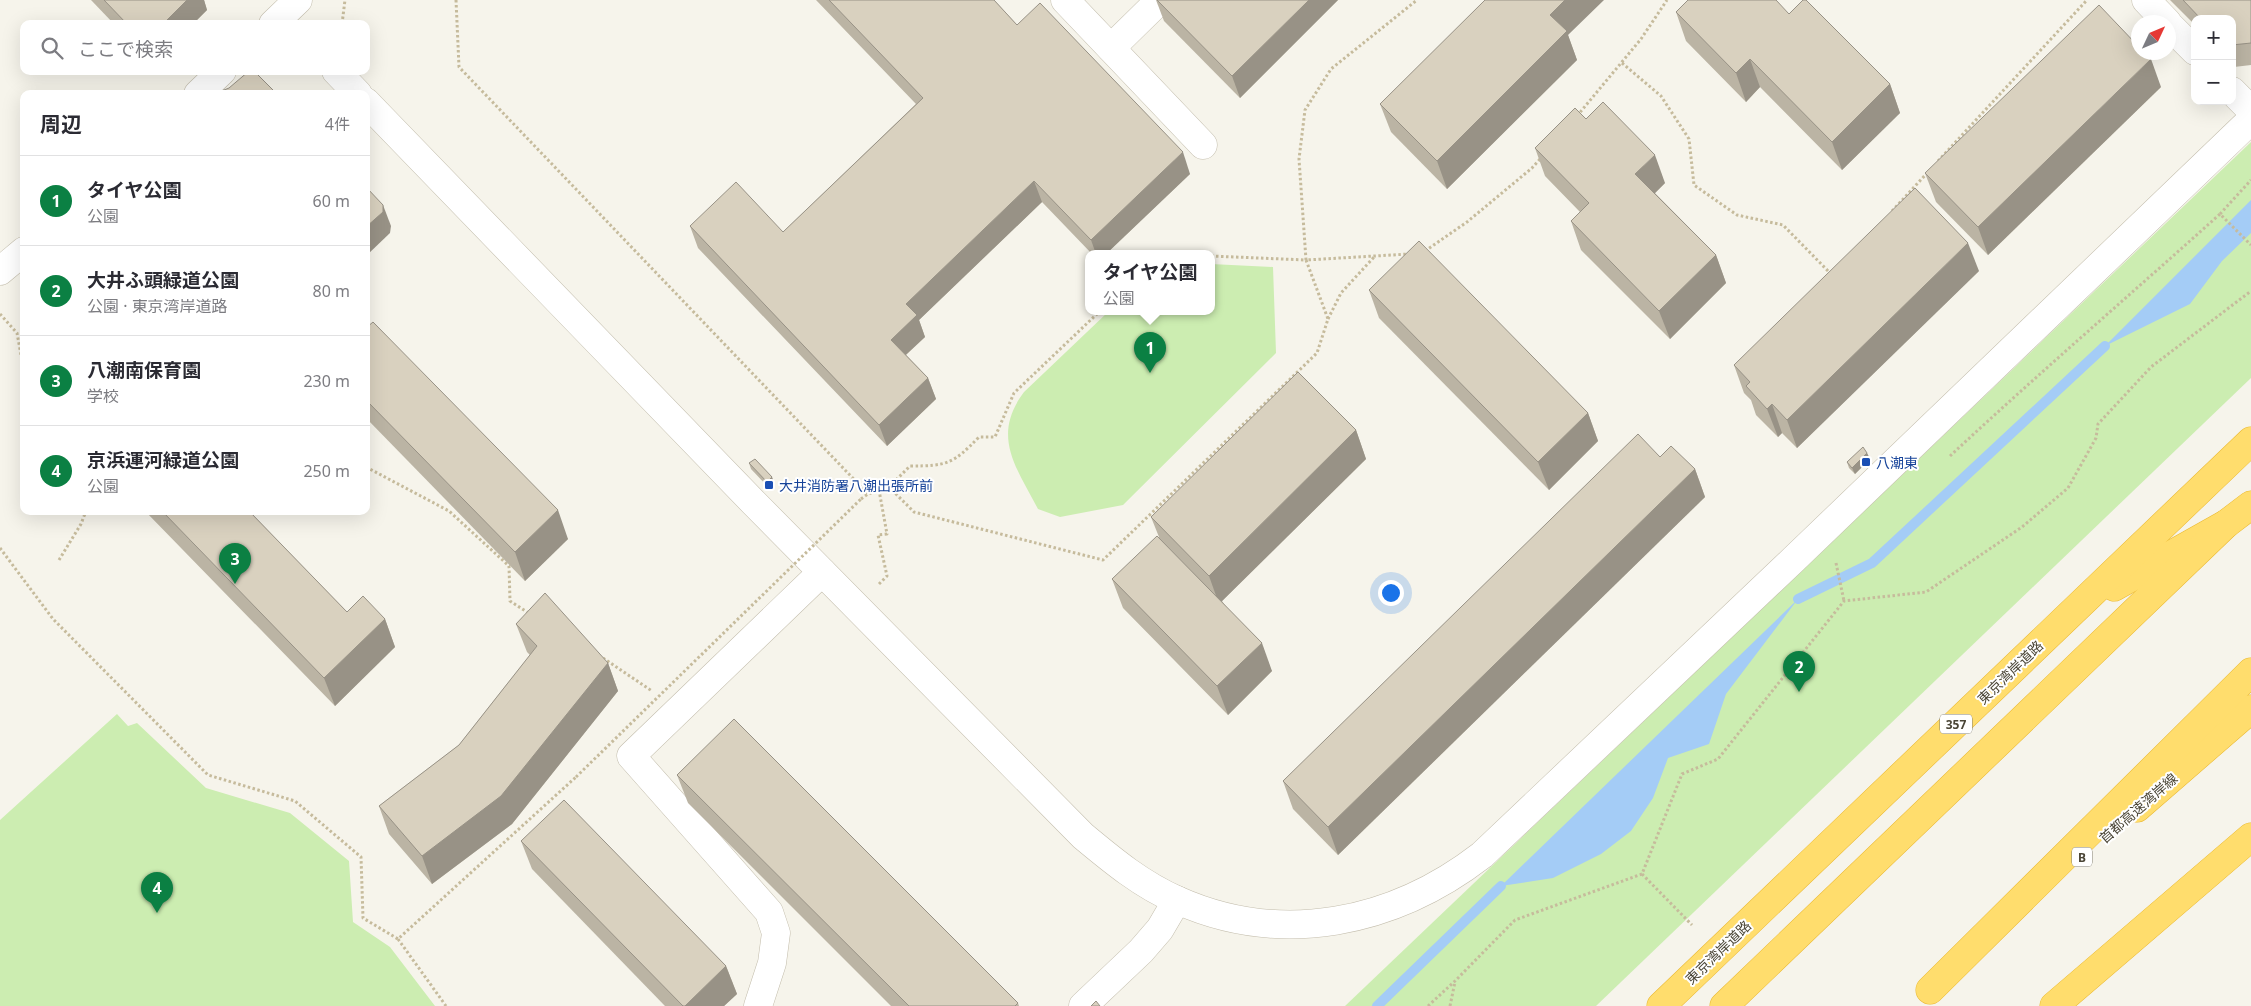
<!DOCTYPE html>
<html lang="ja">
<meta charset="utf-8">
<style>
:root{--surface:#fff;--page:#f7f7f7;--text:#2b2b33;--muted:#7c7c81;--line:#e1e1e2;--accent:#0b8043}
body{margin:0;font-family:"Noto Sans","Noto Sans JP",sans-serif;background:var(--page);color:var(--text)}
.controls{position:absolute;right:15px;top:15px;display:grid;overflow:hidden;border-radius:10px;box-shadow:0 5px 20px #0002}
.controls button{width:45px;height:45px;display:grid;place-items:center;padding:0;border:0;border-bottom:1px solid var(--line);background:var(--surface);color:var(--text);font:25px sans-serif}
.compass{position:absolute;left:2131px;top:15px;width:45px;height:45px;border-radius:50%;background:var(--surface);box-shadow:0 5px 20px #0002;rotate:46deg}
.you{position:absolute;left:1390px;top:592px;width:18px;height:18px;margin:-12px;border:4px solid #fff;border-radius:50%;background:#1a73e8;box-shadow:0 0 0 8px #1a73e833}
.badge{display:grid;place-items:center;width:32px;height:32px;border-radius:50%;background:var(--accent);color:#fff;font-size:16px;font-weight:700}
.pin{position:absolute;translate:-50% -41px;filter:drop-shadow(0 1px 2px #0008)}
.pin::after{content:'';position:absolute;top:26px;width:18px;height:15px;background:inherit;clip-path:polygon(0 0,100% 0,50% 100%)}
.popup{position:absolute;left:1085px;top:250px;width:130px;height:65px;box-sizing:border-box;display:grid;place-content:center;border-radius:10px;background:var(--surface);filter:drop-shadow(0 1px 4px #0005);font-size:16px;white-space:nowrap;color:var(--muted)}
.popup b{font-size:19px;color:var(--text)}
.popup::after{content:'';position:absolute;left:50%;top:100%;margin-left:-10px;border:10px solid transparent;border-top-color:var(--surface)}
.list{margin:0;padding:0;list-style:none}
h2{display:flex;justify-content:space-between;align-items:center;height:65px;margin:0;padding:0 20px;font-size:21px}
h2 small{font-size:16px;font-weight:400;color:var(--muted)}
.list li{display:grid;grid-template-columns:32px 1fr auto;gap:15px;align-items:center;box-sizing:border-box;height:90px;padding:0 20px;border-top:1px solid var(--line)}
.list b{display:block;font-size:19px;white-space:nowrap}
.list p{margin:0;font-size:16px;white-space:nowrap;color:var(--muted)}
.list em{font-size:16px;font-style:normal;color:var(--muted)}
.icon{flex:none;width:28px;height:28px;fill:none;stroke:currentColor;stroke-width:2;stroke-linecap:round;stroke-linejoin:round}
.map{position:relative;flex:none;width:2251px;height:1006px;overflow:hidden}
.search{position:absolute;background:var(--surface);box-shadow:0 5px 20px #0002;left:20px;top:20px;width:350px;height:55px;display:flex;align-items:center;gap:12px;box-sizing:border-box;padding:0 18px;border-radius:10px;color:var(--muted);font-size:19px}
.panel{position:absolute;background:var(--surface);box-shadow:0 5px 20px #0002;left:20px;top:90px;width:350px;height:425px;border-radius:10px}
.map>svg:first-child{display:block}
</style>
<div class="map">
<svg width="2251" height="1006" viewBox="0 0 2251 1006">
<rect width="100%" height="100%" fill="#f6f4eb"/>
<g fill="#ccedb1">
<path d="M2251 142V378L1596 1006H1345Z"/>
<path d="M1211 264 1273 267 1276 353 1123 505 1060 517 1038 509C1016 467 991 436 1024 392L1108 312H1211Z"/>
<path d="M117 714 128 726 137 723 206 788 290 813 349 861 353 922 390 947 435 1006H0V820Z"/>
</g>
<g fill="#a4ccf6">
<path d="M2251 200V233L2222 261 2190 304 2105 346Z"/>
<path d="M1798 599 1726 694 1709 744 1668 758 1653 798 1631 831 1601 854 1553 878 1501 886Z"/>
</g>
<g fill="none" stroke-linecap="round" stroke-linejoin="round">
<g stroke="#a4ccf6" stroke-width="10">
<path d="M1798 599 1872 563 2105 346"/>
<path d="M1377 1006 1501 886"/>
</g>
<defs>
<g id="minor">
<path d="M1065 0 1203 145"/>
<path d="M2146 0 2167 22"/>
<path d="M273 24 298 0"/>
<path d="M2168 24 2195 51"/>
<path d="M1111 48 1160 0"/>
<path d="M336 71 358 94"/>
<path d="M2232 91 2251 110"/>
<path d="M198 94 222 71"/>
<path d="M366 102 754 503 1083 836C1113 861 1142 885 1177 900 1282 947 1394 923 1482 855L1794 559 2251 120"/>
<path d="M0 271 24 251"/>
<path d="M758 1006 772 963 776 933 769 912 631 756 822 572"/>
<path d="M1083 1006 1141 951 1160 929 1177 900"/>
</g>
<g id="highway">
<path d="M2114 587 2226 524 2251 505"/>
<path d="M2137 808 2251 709"/>
<path d="M1930 990 2251 672"/>
<path d="M1661 1006 2251 441"/>
<path d="M1724 1006 2226 524"/>
<path d="M2054 1006 2251 837"/>
</g>
</defs>
<use href="#minor" stroke="#c3bdac" stroke-width="29"/>
<use href="#highway" stroke="#eab831" stroke-width="29"/>
<g stroke="#c6bb9c" stroke-width="3" stroke-dasharray="2.5 2.5" stroke-linecap="butt">
<path d="M456 0 459 67 868 494"/>
<path d="M342 24 345 0"/>
<path d="M1622 63 1661 96 1689 139 1694 185 1737 215 1783 225 1832 275"/>
<path d="M1577 116 1641 39 1667 0"/>
<path d="M1938 161 2087 0"/>
<path d="M1892 211 1929 171"/>
<path d="M2220 214 2251 180"/>
<path d="M1425 251 1467 222 1532 168 1541 158"/>
<path d="M1211 256 1306 260 1299 159 1305 110 1331 69 1417 0"/>
<path d="M0 314 17 333 24 371"/>
<path d="M1328 319 1341 293 1375 256"/>
<path d="M1950 456C2038 374 2130 295 2220 214L2251 245"/>
<path d="M366 467 449 511 509 566 510 601 530 614"/>
<path d="M889 487 910 466C947 466 953 464 979 437H995L1014 393 1099 312"/>
<path d="M861 499 868 494 889 487 914 512 1103 560 1317 353 1328 319 1306 260 1409 254"/>
<path d="M0 548 53 619 208 775 295 801 361 857 363 918 398 939 576 777"/>
<path d="M59 560 81 524 86 511"/>
<path d="M1836 563 1844 601"/>
<path d="M879 584 887 576 878 535 887 534 879 490"/>
<path d="M603 658 652 691"/>
<path d="M1642 874 1692 925"/>
<path d="M398 939 446 1006"/>
<path d="M1428 1006 1455 981 1515 920 1642 874 1682 774 1718 759 1844 601 1926 592 2022 527 2068 488 2096 438 2098 424 2151 367 2251 291"/>
<path d="M1450 1006 1455 982"/>
</g>
<use href="#minor" stroke="#fff" stroke-width="28"/>
<use href="#highway" stroke="#ffdd6d" stroke-width="28"/>
<path stroke="#c6bb9c" stroke-width="3" stroke-dasharray="2.5 2.5" stroke-linecap="butt" d="M576 777 861 499"/>
</g>
<g fill="#bbb4a4">
<path d="M91 0H204L207 10 193 24H114Z"/>
<path d="M816 0H994L1017 25 1190 174 1106 254H1092L1042 202 919 320 925 337 906 355 928 378 936 399 887 446 698 248 690 226 783 232 916 104Z"/>
<path d="M1156 0H1338L1240 98 1164 21Z"/>
<path d="M2170 0H2251V65L2234 67 2232 65V19H2195V25Z"/>
<path d="M1676 12 1789 14 1890 84 1900 113 1842 170 1760 87 1746 102 1686 41Z"/>
<path d="M1568 35 1577 60 1447 189 1391 132 1380 104Z"/>
<path d="M2161 87 1988 255 1936 202 1925 173Z"/>
<path d="M1586 119 1665 183 1655 193 1716 255 1726 283 1670 339 1581 250 1571 221 1580 212 1545 176 1535 148Z"/>
<path d="M1979 271 1797 448 1782 433 1778 437 1756 415 1751 400 1744 393 1734 365Z"/>
<path d="M1369 290 1588 413 1598 441 1549 490 1379 318Z"/>
<path d="M366 328 568 539 525 581 366 418Z"/>
<path d="M1356 430 1366 459 1222 601 1272 671 1228 715 1123 608 1112 579 1159 537 1151 517Z"/>
<path d="M1867 453 1870 459 1855 474 1849 468 1847 462Z"/>
<path d="M1660 457 1695 469 1705 497 1338 855 1293 809 1283 781Z"/>
<path d="M749 463 772 477 774 483 769 488 751 469Z"/>
<path d="M145 511H249L347 612 385 619 395 647 335 706Z"/>
<path d="M516 624 608 663 618 691 512 824 432 884 389 834 379 806 459 745 530 655 527 652Z"/>
<path d="M677 775 1018 1003 1019 1006H891L688 803Z"/>
<path d="M521 841 726 966 737 994 724 1006H665L532 869Z"/>
</g>
<g fill="#989286">
<path d="M187 0H204L207 10 193 24H163Z"/>
<path d="M1309 0H1338L1240 98 1232 76Z"/>
<path d="M1565 0H1604L1568 35 1577 60 1447 189 1437 161 1550 15Z"/>
<path d="M1750 59 1760 87 1746 102 1736 73Z"/>
<path d="M2151 59 2161 87 1988 255 1978 227Z"/>
<path d="M1890 84 1900 113 1842 170 1832 142Z"/>
<path d="M1183 152 1190 174 1106 254H1096L1091 240Z"/>
<path d="M1655 155 1665 183 1646 202 1635 174Z"/>
<path d="M1034 181 1042 202 919 320 925 337 899 361 891 340 906 304Z"/>
<path d="M383 205 391 226 390 233 366 256V227Z"/>
<path d="M1968 243 1979 271 1797 448 1787 420Z"/>
<path d="M1716 255 1726 283 1670 339 1659 311Z"/>
<path d="M928 378 936 399 887 446 879 425Z"/>
<path d="M1772 404 1782 433 1778 437 1767 409Z"/>
<path d="M1588 413 1598 441 1549 490 1538 462Z"/>
<path d="M1356 430 1366 459 1219 604 1209 576Z"/>
<path d="M1867 453 1870 459 1855 474 1852 468Z"/>
<path d="M1695 469 1705 497 1338 855 1328 827Z"/>
<path d="M772 477 774 483 769 488 767 482Z"/>
<path d="M558 510 568 539 525 581 515 552Z"/>
<path d="M385 619 395 647 335 706 324 678Z"/>
<path d="M1262 643 1272 671 1228 715 1217 686Z"/>
<path d="M608 663 618 691 512 824 432 884 422 856Z"/>
<path d="M726 966 737 994 724 1006H685Z"/>
</g>
<g fill="#d9d1bf" stroke="#989286">
<path d="M104 0H187L163 24H127Z"/>
<path d="M829 0H994L1017 25 1040 3 1183 152 1091 240 1034 181 906 304 917 315 891 340 928 378 879 425 690 226 736 182 783 232 923 98Z"/>
<path d="M1157 0H1309L1232 76Z"/>
<path d="M1485 0H1565L1550 15 1567 31 1437 161 1380 104Z"/>
<path d="M1688 0H1776L1789 14 1803 0H1806L1890 84 1832 142 1750 59 1736 73 1676 12Z"/>
<path d="M2183 0H2251V43L2232 45V19H2201Z"/>
<path d="M2099 5 2138 46V52H2145L2151 59 1978 227 1925 173Z"/>
<path d="M249 71 255 72 277 94H214L229 88Z"/>
<path d="M1603 102 1655 155 1635 174 1716 255 1659 311 1571 221 1589 203 1535 148 1575 108 1586 119Z"/>
<path d="M366 187 383 205V212L366 227Z"/>
<path d="M1915 188 1968 243 1787 420 1772 404 1767 409 1746 386 1750 382 1734 365Z"/>
<path d="M1419 241 1588 413 1538 462 1369 290Z"/>
<path d="M373 322 558 510 515 552 366 400V328Z"/>
<path d="M1298 372 1356 430 1209 576 1151 517Z"/>
<path d="M1638 434 1660 457 1671 446 1695 469 1328 827 1283 781Z"/>
<path d="M1863 447 1867 453 1852 468 1847 462Z"/>
<path d="M755 459 772 477 767 482 749 463Z"/>
<path d="M162 511H249L347 612 363 596 385 619 324 678Z"/>
<path d="M1157 536 1262 643 1217 686 1112 579Z"/>
<path d="M545 593 608 663 501 796 422 856 379 806 459 745 537 646 516 624Z"/>
<path d="M734 719 1018 1003 1015 1006H909L677 775Z"/>
<path d="M564 800 726 966 685 1006H683L521 841Z"/>
<path d="M1096 1001 1100 1006H1091Z"/>
</g>
<g fill="#1a4fb4" stroke="#fff" stroke-width="2">
<rect x="1861" y="457" width="10" height="10" rx="2.5"/>
<rect x="764" y="480" width="10" height="10" rx="2.5"/>
</g>
<g text-anchor="middle" dominant-baseline="central" stroke-width="4" stroke-linejoin="round" paint-order="stroke">
<g fill="#fff" stroke="#817e73" stroke-width="1">
<rect x="1940" y="714.5" width="32" height="19" rx="4"/>
<rect x="2072" y="847.5" width="20" height="19" rx="4"/>
</g>
<g font-size="12" font-weight="bold" fill="#4b4637">
<text x="1956" y="724">357</text>
<text x="2082" y="857">B</text>
</g>
<g font-size="14" fill="#164399" stroke="#fff" text-anchor="start">
<text x="1876" y="462">八潮東</text>
<text x="779" y="485">大井消防署八潮出張所前</text>
</g>
<g font-size="14" fill="#4b4637" stroke="#fff">
<text transform="translate(2010 672) rotate(-44)">東京湾岸道路</text>
<text transform="translate(2138 808) rotate(-41)">首都高速湾岸線</text>
<text transform="translate(1718 952) rotate(-44)">東京湾岸道路</text>
</g>
</g>
</svg>
<div class="controls">
<button>+</button>
<button>−</button>
</div>
<svg class="compass" viewBox="-18 -18 36 36"><path d="M0-13l5 13h-10z" fill="#e53935"/><path d="M0 13l5-13h-10z" fill="#7c7c81"/></svg>
<div class="you"></div>
<div class="pin badge" style="left:1150px;top:373px">1</div>
<div class="popup"><b>タイヤ公園</b>公園</div>
<div class="pin badge" style="left:1799px;top:692px">2</div>
<div class="pin badge" style="left:235px;top:584px">3</div>
<div class="pin badge" style="left:157px;top:913px">4</div>
<div class="search"><svg class="icon" aria-label="search" viewBox="0 0 24 24"><circle cx="10" cy="10" r="6"/><path d="M15 15l6 6"/></svg>ここで検索</div>
<section class="panel">
<h2>周辺<small>4件</small></h2>
<ul class="list">
<li><span class="badge">1</span><div><b>タイヤ公園</b><p>公園</p></div><em>60 m</em></li>
<li><span class="badge">2</span><div><b>大井ふ頭緑道公園</b><p>公園 · 東京湾岸道路</p></div><em>80 m</em></li>
<li><span class="badge">3</span><div><b>八潮南保育園</b><p>学校</p></div><em>230 m</em></li>
<li><span class="badge">4</span><div><b>京浜運河緑道公園</b><p>公園</p></div><em>250 m</em></li>
</ul>
</section>
</div>
